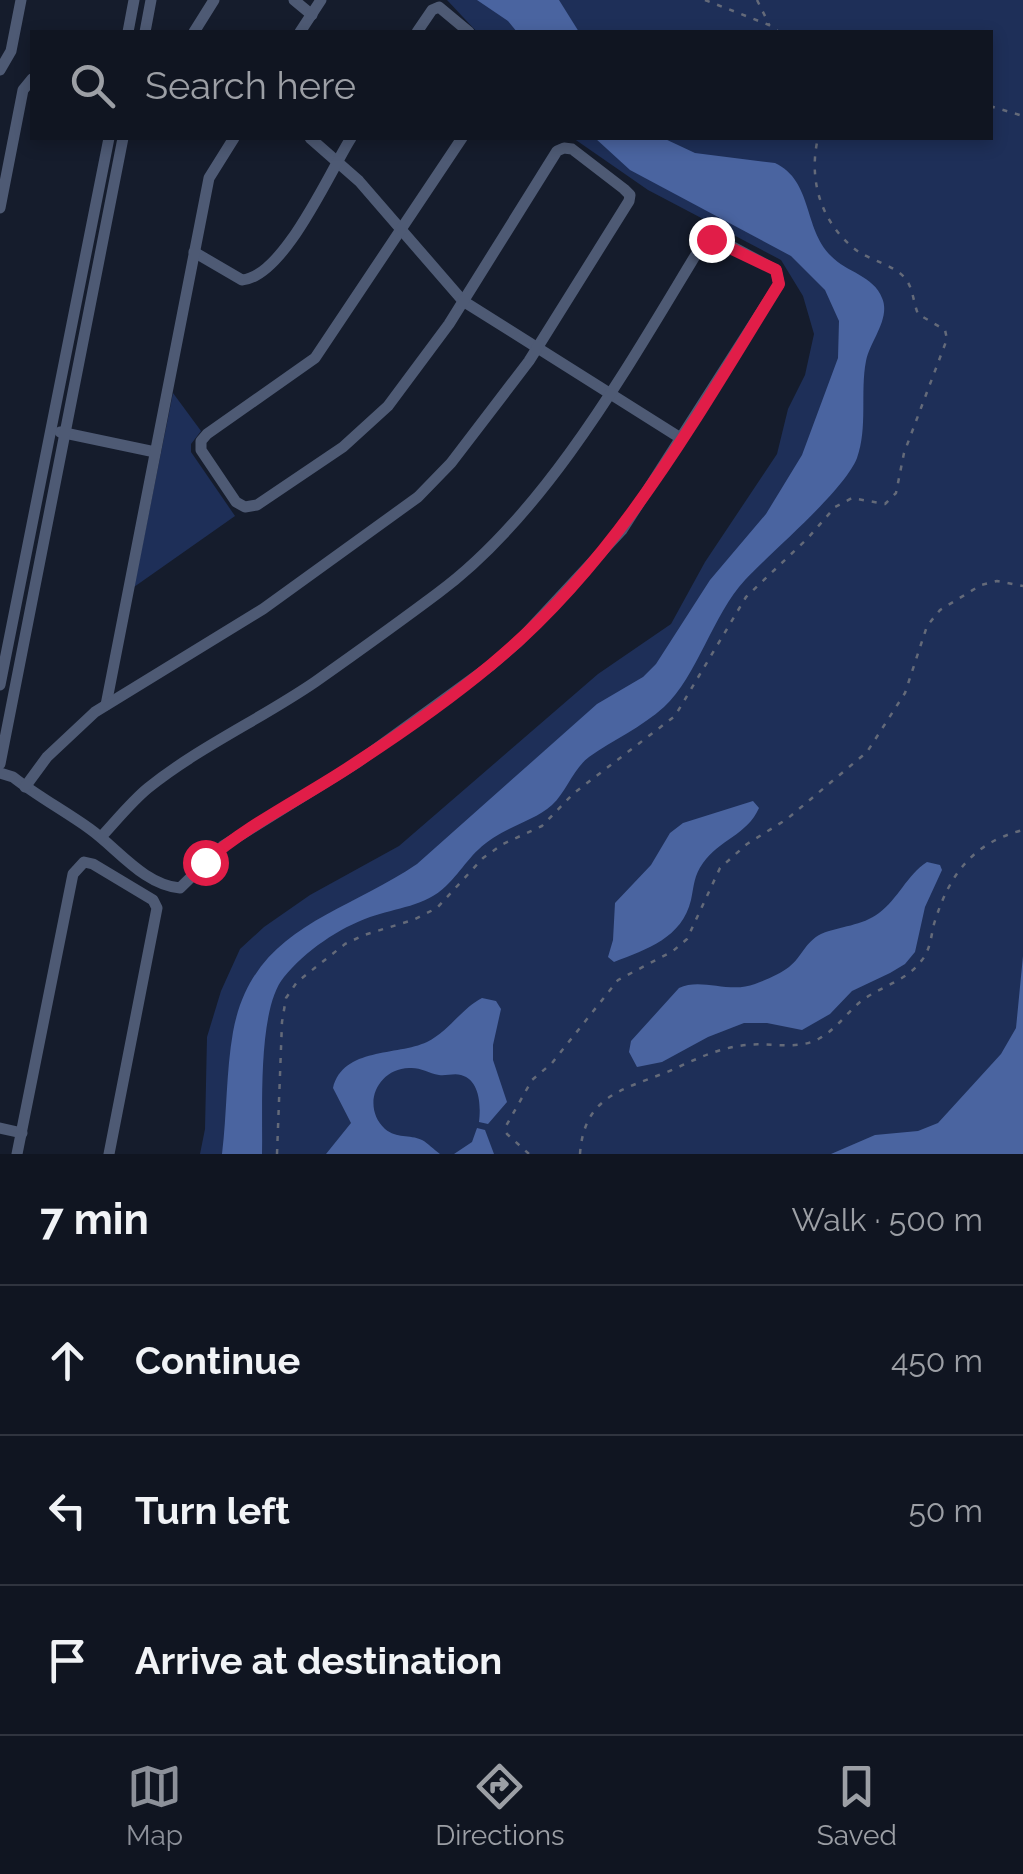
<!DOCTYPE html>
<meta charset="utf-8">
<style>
:root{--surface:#101521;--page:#191e2a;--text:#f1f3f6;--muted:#9c9fa5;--line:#30343f;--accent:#8c9099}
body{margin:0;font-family:Raleway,sans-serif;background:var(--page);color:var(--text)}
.stop{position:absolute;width:30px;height:30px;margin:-22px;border:8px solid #e11d48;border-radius:50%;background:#fff}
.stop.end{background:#e11d48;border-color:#fff;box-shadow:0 2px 10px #0008}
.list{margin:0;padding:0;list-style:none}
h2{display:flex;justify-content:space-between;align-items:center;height:130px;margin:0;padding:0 40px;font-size:42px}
h2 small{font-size:32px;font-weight:400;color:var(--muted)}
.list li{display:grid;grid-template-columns:65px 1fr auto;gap:30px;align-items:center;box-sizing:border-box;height:150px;padding:0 40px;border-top:2px solid var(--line)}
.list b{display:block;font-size:38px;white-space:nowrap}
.list em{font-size:32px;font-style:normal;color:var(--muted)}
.icon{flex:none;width:55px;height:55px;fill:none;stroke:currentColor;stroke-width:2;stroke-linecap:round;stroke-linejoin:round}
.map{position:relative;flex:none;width:1023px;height:1154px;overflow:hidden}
.search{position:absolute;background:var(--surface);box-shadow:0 5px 15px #0003;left:30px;right:30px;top:30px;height:110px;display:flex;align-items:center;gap:25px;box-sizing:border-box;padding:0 35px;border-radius:0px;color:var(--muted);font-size:38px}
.sheet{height:580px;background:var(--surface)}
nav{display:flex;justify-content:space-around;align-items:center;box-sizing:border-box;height:140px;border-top:2px solid var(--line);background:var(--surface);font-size:28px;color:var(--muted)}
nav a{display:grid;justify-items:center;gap:5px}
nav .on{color:var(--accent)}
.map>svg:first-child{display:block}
</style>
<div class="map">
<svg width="1023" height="1154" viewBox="0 0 1023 1154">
<rect width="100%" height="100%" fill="#151c2c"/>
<g fill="#1e2f58">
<path d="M447 0H1023V1154H200L205 1129 207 1037 221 991 240 949 264 927 310 895 399 846 598 674 671 624 705 562 777 454 788 409 805 375 814 334 803 296 781 260 648 190 573 138H990V32H477Z"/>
<path d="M173 393 201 431 191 444V452L235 516 134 587Z"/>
</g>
<g fill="#4a64a0">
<path d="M477 0H559L579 32H517L508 21Z"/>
<path d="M595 138H663L695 153 775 163C813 181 803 228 831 256 846 272 874 276 882 298 891 318 870 341 866 361 860 392 868 428 857 458 844 491 772 551 745 580 713 614 697 677 664 707 642 727 613 740 589 757 573 769 567 791 552 805 535 820 512 825 493 838 471 852 463 870 446 886 426 906 396 908 370 917 339 928 305 951 284 977 257 1009 263 1111 262 1154H222C227 1114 226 1072 233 1032 252 928 340 916 417 864L597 704 643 677 656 664 710 580 766 514 802 455 838 358 839 321 825 290 791 256 630 170Z"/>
<path d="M753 801 759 808C747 835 719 840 703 863 694 875 694 886 691 900 682 938 647 949 614 962L608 957 613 940 615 903 651 865 670 833 683 823Z"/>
<path d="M927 862 940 865 942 870 925 907 915 952 905 964 890 973 852 991 830 1014 802 1030 767 1023H744L708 1037 662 1062 637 1067 629 1052 631 1041 679 988C701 977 729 994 755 984 766 980 780 974 789 967 802 957 805 942 821 934 840 926 862 926 879 913 898 899 907 875 927 862Z"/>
<path d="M1023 956V1154H831L875 1135 918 1131 938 1123 1001 1054 1016 1028Z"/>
<path d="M482 998 496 1001 501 1009 493 1045V1060L507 1102 488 1124 479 1122C481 1106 480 1080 461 1075 454 1073 446 1076 439 1075 428 1073 420 1067 409 1068 377 1069 361 1106 385 1129 397 1139 409 1134 422 1140 428 1143 434 1150 440 1154H326L351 1123 333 1088C343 1047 397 1056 427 1042 449 1031 461 1009 482 998Z"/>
<path d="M477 1128 485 1130 494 1154H454L472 1142Z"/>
</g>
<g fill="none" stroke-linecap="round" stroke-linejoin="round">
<g stroke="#646a79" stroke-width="2.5" stroke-dasharray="5 8" stroke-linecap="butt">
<path d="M705 0 769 25 779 32"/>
<path d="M757 0 769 24"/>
<path d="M990 106 1023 116"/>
<path d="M277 1154 282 1022 286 998 297 982 345 944 364 935 413 920 437 908 483 858 503 844 542 826 574 793 675 716 746 597 808 538 835 507 852 498 885 504 896 493 904 453 947 339 945 330 918 314C913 302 913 286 904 277 892 264 871 261 856 250 821 223 808 180 818 138"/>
<path d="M529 1154 507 1134 506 1126 532 1080 552 1063 618 980 673 951 687 939 720 868 747 844 787 819 867 752 905 693 927 626 940 610 981 585 997 581 1023 586"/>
<path d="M580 1154C584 1096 622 1090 667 1072 693 1061 716 1048 746 1045 769 1042 799 1051 820 1038 836 1029 846 1014 860 1002 880 986 906 982 922 960 930 950 931 937 934 924 949 875 972 843 1023 830"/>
</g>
<g stroke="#4e5a74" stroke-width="11">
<path d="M294 0 312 15"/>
<path d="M128 32 134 0"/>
<path d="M145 32 151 0"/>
<path d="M194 32 214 0"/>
<path d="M300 32 321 0"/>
<path d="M417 32 432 10 439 7 469 32"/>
<path d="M0 70 11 51 21 0"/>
<path d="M310 138 359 181 463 301 682 439"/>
<path d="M0 208 23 90 32 79"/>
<path d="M194 252 242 280C284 277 330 171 351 138"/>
<path d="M60 432 155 452"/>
<path d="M0 685 109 138"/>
<path d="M106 705 209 178 234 138"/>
<path d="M0 764 123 138"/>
<path d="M0 773 13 777C37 796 65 811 90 829 118 849 144 885 180 888L223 846 358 762 490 666 518 642 622 530 779 284 776 270 718 239 703 243C632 359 548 512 438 593 398 623 356 653 315 682 261 719 199 747 148 788 131 802 116 821 101 837"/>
<path d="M25 787 47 757 95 712 263 609 418 497 451 463 529 361 629 201 630 195 624 189 572 149 564 148 557 151 449 324 388 406 343 447 257 505 245 507 236 502 201 450V441L207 434 315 358 462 138"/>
<path d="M0 1128 22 1133"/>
<path d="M17 1154 73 874 84 862 93 864 153 900 157 908 109 1154"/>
</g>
</g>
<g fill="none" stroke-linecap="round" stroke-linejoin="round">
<path stroke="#e11d48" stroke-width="12" d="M205 862C251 822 307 796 357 762 403 732 450 699 492 664 617 561 695 419 779 284L776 270 711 239"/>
</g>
</svg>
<div class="stop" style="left:205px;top:862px"></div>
<div class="stop end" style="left:711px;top:239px"></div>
<div class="search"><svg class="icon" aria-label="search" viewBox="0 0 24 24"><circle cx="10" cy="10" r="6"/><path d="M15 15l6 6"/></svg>Search here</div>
</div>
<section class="sheet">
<h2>7 min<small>Walk · 500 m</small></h2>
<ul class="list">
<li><svg class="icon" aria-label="ahead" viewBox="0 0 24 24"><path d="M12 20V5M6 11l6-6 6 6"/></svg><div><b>Continue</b></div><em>450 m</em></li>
<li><svg class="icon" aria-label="left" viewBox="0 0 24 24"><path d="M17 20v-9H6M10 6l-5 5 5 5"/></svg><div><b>Turn left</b></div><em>50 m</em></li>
<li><svg class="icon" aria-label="arrive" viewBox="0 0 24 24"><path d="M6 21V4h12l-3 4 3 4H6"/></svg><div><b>Arrive at destination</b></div></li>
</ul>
</section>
<nav>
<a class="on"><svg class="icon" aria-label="map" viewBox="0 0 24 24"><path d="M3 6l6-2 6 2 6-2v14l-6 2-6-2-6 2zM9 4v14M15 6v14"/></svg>Map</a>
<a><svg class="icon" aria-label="directions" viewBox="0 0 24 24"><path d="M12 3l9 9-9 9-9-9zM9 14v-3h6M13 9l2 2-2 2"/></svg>Directions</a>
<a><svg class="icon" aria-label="saved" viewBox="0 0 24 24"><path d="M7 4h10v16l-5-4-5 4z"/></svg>Saved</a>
</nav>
